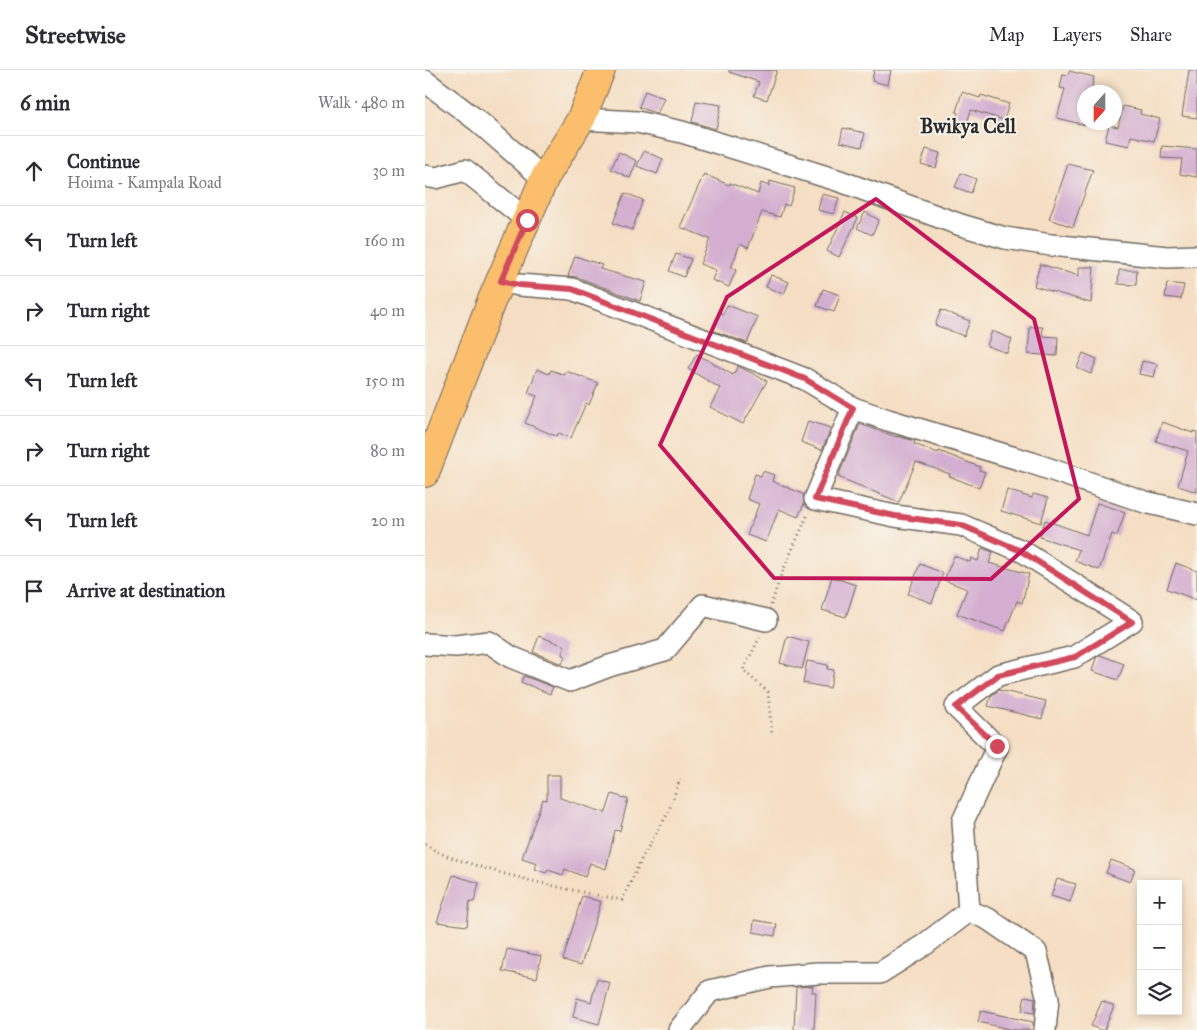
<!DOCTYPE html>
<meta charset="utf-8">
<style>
:root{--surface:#fff;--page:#f7f7f7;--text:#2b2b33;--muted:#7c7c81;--line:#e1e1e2}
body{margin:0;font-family:"IM FELL Great Primer",serif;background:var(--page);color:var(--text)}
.controls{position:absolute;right:15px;bottom:15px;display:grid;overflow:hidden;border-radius:0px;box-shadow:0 2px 8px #0003}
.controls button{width:45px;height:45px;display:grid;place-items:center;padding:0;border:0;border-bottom:1px solid var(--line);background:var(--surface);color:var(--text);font:25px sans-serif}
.compass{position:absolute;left:652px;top:15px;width:45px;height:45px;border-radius:50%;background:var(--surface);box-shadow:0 2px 8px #0003;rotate:201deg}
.stop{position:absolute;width:15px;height:15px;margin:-11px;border:4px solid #d1495b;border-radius:50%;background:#fff}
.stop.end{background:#d1495b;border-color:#fff;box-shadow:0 1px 5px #0008}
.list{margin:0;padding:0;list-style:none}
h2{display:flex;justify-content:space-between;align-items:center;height:65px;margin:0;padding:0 20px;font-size:21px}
h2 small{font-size:16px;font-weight:400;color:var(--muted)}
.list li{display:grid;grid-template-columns:32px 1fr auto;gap:15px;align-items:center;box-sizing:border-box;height:70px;padding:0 20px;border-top:1px solid var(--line)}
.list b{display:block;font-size:19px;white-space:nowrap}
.list p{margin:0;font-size:16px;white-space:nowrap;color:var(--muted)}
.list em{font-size:16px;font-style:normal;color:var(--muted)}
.icon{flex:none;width:28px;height:28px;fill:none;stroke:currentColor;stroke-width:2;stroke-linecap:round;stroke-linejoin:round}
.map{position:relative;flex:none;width:772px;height:960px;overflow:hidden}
header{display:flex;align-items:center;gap:30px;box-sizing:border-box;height:70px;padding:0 25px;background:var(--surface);border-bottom:1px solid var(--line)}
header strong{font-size:24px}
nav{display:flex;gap:28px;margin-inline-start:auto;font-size:18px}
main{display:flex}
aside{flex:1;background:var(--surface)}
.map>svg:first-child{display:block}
</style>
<header>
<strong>Streetwise</strong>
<nav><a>Map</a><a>Layers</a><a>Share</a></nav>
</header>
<main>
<aside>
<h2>6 min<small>Walk · 480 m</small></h2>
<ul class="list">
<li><svg class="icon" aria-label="ahead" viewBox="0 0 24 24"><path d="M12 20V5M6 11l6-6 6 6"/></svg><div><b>Continue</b><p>Hoima - Kampala Road</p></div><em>30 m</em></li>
<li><svg class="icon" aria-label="left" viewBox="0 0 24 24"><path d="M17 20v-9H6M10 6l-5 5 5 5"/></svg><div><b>Turn left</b></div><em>160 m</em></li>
<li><svg class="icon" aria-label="right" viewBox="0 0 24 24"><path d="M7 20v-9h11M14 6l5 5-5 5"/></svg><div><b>Turn right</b></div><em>40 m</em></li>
<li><svg class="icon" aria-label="left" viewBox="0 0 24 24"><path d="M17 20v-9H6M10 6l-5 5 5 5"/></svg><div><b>Turn left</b></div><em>150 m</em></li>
<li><svg class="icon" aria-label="right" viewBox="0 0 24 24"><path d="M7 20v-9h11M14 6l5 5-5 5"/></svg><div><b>Turn right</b></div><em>80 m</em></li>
<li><svg class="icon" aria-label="left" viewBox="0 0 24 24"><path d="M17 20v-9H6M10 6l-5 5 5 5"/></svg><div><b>Turn left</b></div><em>20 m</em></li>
<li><svg class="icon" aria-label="arrive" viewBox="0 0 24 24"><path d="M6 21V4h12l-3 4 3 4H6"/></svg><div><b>Arrive at destination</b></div></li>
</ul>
</aside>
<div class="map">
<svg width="772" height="960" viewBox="0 0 772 960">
<rect width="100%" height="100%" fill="#f7f3e8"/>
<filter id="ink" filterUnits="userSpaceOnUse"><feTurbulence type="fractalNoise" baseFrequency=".02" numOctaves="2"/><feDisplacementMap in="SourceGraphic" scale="10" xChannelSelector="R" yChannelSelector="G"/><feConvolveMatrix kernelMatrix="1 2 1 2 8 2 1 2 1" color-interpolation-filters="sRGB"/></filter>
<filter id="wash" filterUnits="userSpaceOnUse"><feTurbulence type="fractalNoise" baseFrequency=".0096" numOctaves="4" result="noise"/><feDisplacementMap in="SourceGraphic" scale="20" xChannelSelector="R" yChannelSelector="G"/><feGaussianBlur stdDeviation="1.12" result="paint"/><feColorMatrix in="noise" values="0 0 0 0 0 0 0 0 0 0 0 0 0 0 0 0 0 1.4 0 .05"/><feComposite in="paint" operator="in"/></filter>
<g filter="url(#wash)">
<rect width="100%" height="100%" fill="#f5dec3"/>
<g id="blocks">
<g fill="#d3aed0">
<path d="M304 0H352L342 30 329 26 334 12 304 2Z"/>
<path d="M449 0H466L463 15 447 11Z"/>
<path d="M764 0H772V48L757 46Z"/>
<path d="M644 1 669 7 666 22H660V55L632 48 640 19 635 18 638 4 643 5Z"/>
<path d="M220 21 239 28 232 44 214 37Z"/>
<path d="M537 22 555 28 556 25 584 34 579 50 546 40 541 57 530 53 533 43 531 42Z"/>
<path d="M271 31 296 35 291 59 267 52Z"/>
<path d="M698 36 716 40 715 44 735 49 729 71 706 66 704 76 680 71 684 55 693 57Z"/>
<path d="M418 58 440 63 437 77 415 72Z"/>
<path d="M737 76 772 79V107L755 104 757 89 736 88Z"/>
<path d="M501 79 515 83 511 98 496 94Z"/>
<path d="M219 81 238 89 232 104 212 96Z"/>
<path d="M194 82 212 91 205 108 186 99Z"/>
<path d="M643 94 668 100 648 157 624 149Z"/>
<path d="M536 103 551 109 546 123 530 117Z"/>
<path d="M279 104 304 115 305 113 333 124 336 113 344 116 345 111 370 118 364 136 359 134 355 147 337 142 323 178 315 174 306 198 311 200 304 217 287 210 291 200 275 194 285 169 255 157Z"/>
<path d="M200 123 218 130 207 160 188 153Z"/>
<path d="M397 124 414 128 409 144 393 140Z"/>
<path d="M420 142 433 148 414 187 402 181Z"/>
<path d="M440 142 454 150 447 165 432 158Z"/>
<path d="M251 184 266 189 259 207 244 201Z"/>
<path d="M150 186 177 195 175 199 221 212 215 231 152 207 143 206Z"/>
<path d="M615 194 654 206V197H669L666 233 609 216Z"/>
<path d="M694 200H712L711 215 693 214Z"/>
<path d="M346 205 364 212 359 224 341 217Z"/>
<path d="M742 213 759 215 756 229 740 227Z"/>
<path d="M398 219 415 225 409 242 392 236Z"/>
<path d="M302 235 333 247 322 273 287 260 294 242 298 244Z"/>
<path d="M516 240 545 251 539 266 510 255Z"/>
<path d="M605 257H618L617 266 633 267 632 286 603 284Z"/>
<path d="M567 261 587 269 582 283 562 276Z"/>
<path d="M658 283 672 289 666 304 652 298Z"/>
<path d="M272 284 308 305 313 296 342 311 318 354 285 337 295 318 263 299Z"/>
<path d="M717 291 732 294 729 307 714 304Z"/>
<path d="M112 299 124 304 126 300 140 305 141 301 173 313 164 335 161 333 146 368 134 363 131 366 100 353 112 326 103 323Z"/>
<path d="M383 351 406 358 397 380 376 372Z"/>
<path d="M737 352 768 363V361L772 362V422L753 416 763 381 731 371Z"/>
<path d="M435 354 472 367V366L490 371 489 374 513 383 514 381 555 397 554 400 560 402 554 418 524 406 525 404 491 392 474 432 413 407Z"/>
<path d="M338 401 349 405 347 411 378 424 379 434 373 447 354 439 341 472 322 465 334 434 322 429 330 404 336 406Z"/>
<path d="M582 420 607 428 608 424 623 428 616 453 576 441Z"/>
<path d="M672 433 700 442 692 466 687 464 674 500 650 491 654 480 615 467 620 450 662 465Z"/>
<path d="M557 478 568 482 564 493 604 504 597 533 592 531 580 561 532 544 542 519 519 510 529 486 545 492 546 488 553 491Z"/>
<path d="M751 493 772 501V530L742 519Z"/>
<path d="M495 494 518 503 507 533 483 524Z"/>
<path d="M407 507 431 515 421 547 397 540Z"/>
<path d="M114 566 140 576 137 585 140 586 137 594 108 582Z"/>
<path d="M362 566 384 572 377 599 355 593Z"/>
<path d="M675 585 699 594 693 610 667 601 671 588Z"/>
<path d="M382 591 403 595 402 599 409 600 405 618 378 613Z"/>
<path d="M99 606 128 617 125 624 96 612Z"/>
<path d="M574 620 621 631 617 649 563 636 566 626Z"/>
<path d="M122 705H135V728L178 742H181L187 724 203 729 195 761 190 760 181 799 165 793 160 807 140 799 138 805 123 800 121 803 110 799 112 793 97 788 118 729 122 730Z"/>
<path d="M686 790 710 799 705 812 681 803Z"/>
<path d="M28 805 54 813 49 832 45 831 42 856 12 852Z"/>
<path d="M632 809 651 814 645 832 626 826Z"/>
<path d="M157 826 176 832 156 895 138 890Z"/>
<path d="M329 850 352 854 350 866 328 862Z"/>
<path d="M82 879 116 886 112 908 77 901Z"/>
<path d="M172 909 185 913 174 954 148 947 152 928 166 932Z"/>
<path d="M388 916 387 922H391L389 960H369L371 917Z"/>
<path d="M600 926 610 928 609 943 597 941Z"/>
<path d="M677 931 689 936 679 960H675L666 956Z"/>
<path d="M556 941 608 952V960H588L553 952Z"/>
</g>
</g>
</g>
<g filter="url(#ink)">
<use href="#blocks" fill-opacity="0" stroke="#726a60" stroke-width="1"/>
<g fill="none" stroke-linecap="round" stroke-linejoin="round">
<defs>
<g id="minor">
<path d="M0 11 54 52 119 109"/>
<path d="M156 49 212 52 257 62 415 111 536 155 580 168 626 175 742 187 772 186"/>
<path d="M0 106 11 108 40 100 102 150"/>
<path d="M76 211 94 215 147 219 380 309 428 338 463 350 607 393 720 432 772 444"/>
<path d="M428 338 390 429 470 446 536 455 597 481 707 551 649 587 573 605 531 637 572 677 538 751 544 841 563 849 611 882 623 929 620 960"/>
<path d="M0 574 31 576 64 572 86 587 145 611 184 596 240 580 278 535 341 550"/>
<path d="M254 960 285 921 345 907 393 903H455L499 875 544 841"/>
</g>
<path id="major" d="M0 403 66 232 119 109 156 49 176 0"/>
</defs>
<use href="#minor" stroke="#726a60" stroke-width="24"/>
<use href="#major" stroke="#726a60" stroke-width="30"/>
<g stroke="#726a60" stroke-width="3" stroke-dasharray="1 4" stroke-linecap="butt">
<path d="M346 535 356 505 383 444"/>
<path d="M335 567 318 600 343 622 347 666"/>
<path d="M0 774C18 787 35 790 56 797 102 811 150 821 197 830L218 786 243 743 255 709"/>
</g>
<use href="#minor" stroke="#fff" stroke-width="21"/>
<use href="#major" stroke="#fabe6d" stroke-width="28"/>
</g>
</g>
<g fill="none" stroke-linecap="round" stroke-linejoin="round" filter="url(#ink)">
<path stroke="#d1495b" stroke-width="6" d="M102 150 76 211 94 215 147 219 380 309 428 338 390 429 470 446 536 455 596 481 707 552 650 587 573 605 531 637 572 676"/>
</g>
<path fill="none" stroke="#c2185b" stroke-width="4" stroke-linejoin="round" d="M451 129 609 249 654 429 566 509 349 508 235 375 302 227Z"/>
<g text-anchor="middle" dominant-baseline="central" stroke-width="4" stroke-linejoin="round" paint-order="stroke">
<g font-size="20" font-weight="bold" fill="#2b2b2b" stroke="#f7f3e8">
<text x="543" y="56">Bwikya Cell</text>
</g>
</g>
</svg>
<div class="controls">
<button>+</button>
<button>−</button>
<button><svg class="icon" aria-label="layers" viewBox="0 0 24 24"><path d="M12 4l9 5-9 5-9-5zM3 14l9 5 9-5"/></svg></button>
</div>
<svg class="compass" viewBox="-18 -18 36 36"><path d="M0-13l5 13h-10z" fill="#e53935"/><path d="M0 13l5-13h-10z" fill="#7c7c81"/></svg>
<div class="stop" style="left:102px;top:150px"></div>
<div class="stop end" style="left:572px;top:676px"></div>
</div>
</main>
